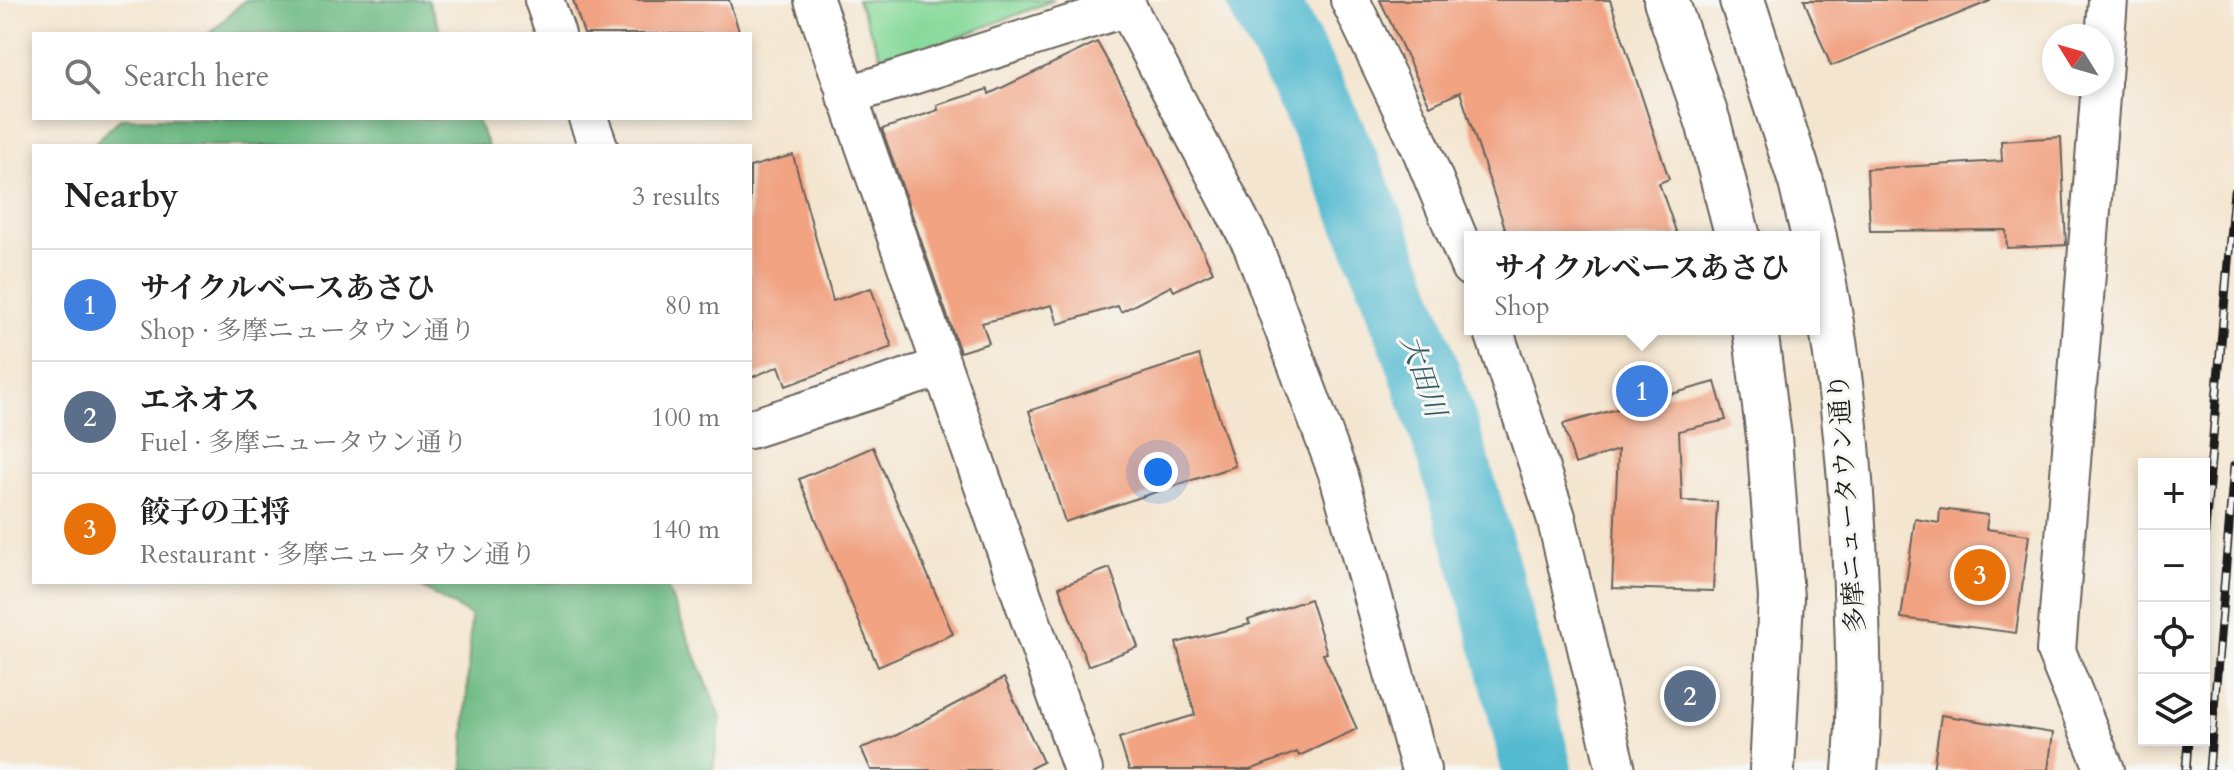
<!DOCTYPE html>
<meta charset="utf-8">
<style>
:root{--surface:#fff;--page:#f2f2f2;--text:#222;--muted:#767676;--line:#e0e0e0;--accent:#0b8043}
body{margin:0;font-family:Cardo,"Noto Serif JP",serif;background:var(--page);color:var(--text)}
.controls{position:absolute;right:24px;bottom:24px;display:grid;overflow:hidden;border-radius:0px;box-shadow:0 4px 12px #0003}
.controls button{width:72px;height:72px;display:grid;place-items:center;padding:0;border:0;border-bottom:2px solid var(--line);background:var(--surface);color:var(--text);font:40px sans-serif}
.compass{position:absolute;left:2042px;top:24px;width:72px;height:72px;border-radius:50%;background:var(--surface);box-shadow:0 4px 12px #0003;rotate:307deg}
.you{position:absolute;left:1158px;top:472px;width:28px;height:28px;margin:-20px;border:6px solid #fff;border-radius:50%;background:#1a73e8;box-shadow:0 0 0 12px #1a73e833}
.badge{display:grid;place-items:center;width:52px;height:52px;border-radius:50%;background:var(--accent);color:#fff;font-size:26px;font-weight:700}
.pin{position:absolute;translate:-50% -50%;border:4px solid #fff;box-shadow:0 2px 8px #0006}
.popup{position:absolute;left:1464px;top:231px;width:356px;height:104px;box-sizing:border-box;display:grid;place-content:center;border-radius:0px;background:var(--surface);filter:drop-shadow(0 2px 6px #0005);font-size:26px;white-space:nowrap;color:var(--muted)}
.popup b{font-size:30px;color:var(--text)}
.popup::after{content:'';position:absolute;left:50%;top:100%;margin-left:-16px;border:16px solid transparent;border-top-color:var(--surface)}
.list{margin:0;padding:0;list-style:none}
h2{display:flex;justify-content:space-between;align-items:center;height:104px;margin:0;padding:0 32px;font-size:34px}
h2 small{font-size:26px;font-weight:400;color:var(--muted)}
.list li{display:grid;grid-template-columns:52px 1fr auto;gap:24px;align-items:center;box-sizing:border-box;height:112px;padding:0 32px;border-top:2px solid var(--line)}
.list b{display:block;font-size:30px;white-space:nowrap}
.list p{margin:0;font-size:26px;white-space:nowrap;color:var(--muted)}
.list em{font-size:26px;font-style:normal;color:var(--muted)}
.icon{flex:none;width:44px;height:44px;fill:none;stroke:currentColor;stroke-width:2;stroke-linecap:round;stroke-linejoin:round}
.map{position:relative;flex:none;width:2234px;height:770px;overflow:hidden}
.search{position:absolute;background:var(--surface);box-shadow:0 4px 12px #0003;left:32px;top:32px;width:720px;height:88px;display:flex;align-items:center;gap:20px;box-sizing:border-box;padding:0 28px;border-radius:0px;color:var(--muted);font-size:30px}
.panel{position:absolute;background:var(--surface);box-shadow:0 4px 12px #0003;left:32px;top:144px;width:720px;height:440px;border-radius:0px}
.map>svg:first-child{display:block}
</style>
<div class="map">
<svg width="2234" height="770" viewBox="0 0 2234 770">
<rect width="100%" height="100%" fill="#f6f6f2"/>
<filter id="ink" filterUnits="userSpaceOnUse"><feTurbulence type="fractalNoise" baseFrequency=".0125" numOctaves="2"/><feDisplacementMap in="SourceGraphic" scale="16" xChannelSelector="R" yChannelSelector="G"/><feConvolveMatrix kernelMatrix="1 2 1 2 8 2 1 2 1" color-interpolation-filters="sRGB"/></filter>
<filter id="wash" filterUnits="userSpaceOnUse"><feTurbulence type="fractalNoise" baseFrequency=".006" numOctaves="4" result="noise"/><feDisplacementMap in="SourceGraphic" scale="32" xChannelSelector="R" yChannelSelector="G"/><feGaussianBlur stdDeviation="1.8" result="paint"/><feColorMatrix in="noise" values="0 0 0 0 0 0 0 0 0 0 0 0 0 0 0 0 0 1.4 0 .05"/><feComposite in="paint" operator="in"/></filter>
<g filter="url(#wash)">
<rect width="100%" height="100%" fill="#f4e5cf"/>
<path fill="#86d99a" stroke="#517a5b" stroke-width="2" d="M857 0H1054L885 66Z"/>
<g fill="#6cb982" stroke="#446a4f" stroke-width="2">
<path d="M245 0H428L442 34H209Z"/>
<path d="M121 118H476L488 146H91Z"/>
<path d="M412 582H665L721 718 713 770H463L471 616Z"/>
</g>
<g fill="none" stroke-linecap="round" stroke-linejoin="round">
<path stroke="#52bad0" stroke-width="70" d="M1262 0C1394 234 1475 509 1537 770"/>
</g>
<g id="blocks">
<g fill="#f1a382">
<path d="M573 0H729L740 34H584Z"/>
<path d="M1380 0H1610L1669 179 1659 183 1678 237H1508L1460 92 1430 106Z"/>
<path d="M1804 0H1990V1L1831 66Z"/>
<path d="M1097 42 1138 115 1213 272 1174 291 1171 286 1121 312 1118 306 1058 324 1052 305 982 323 989 343 960 352 882 129 938 110 937 105 988 89 989 94Z"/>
<path d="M2061 137 2066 245 2007 248 2006 230 1870 231 1867 169 2002 161 2001 141Z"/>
<path d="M793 155 833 301 871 288 892 347 786 386 779 366 750 378V167Z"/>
<path d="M1199 355 1235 466 1065 522 1029 411Z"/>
<path d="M1715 382 1726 420 1679 431 1682 501 1717 502 1713 591 1612 588 1618 450 1575 464 1563 424Z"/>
<path d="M873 447 953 634 878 667 799 479Z"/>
<path d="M1940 509 1988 515 1986 529 2029 535 2016 633 1901 618 1915 519 1939 523Z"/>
<path d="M1110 568 1138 647 1088 666 1059 587Z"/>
<path d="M1310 599 1327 653 1323 654 1357 729 1299 756 1297 752 1250 770H1129L1119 738 1195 715 1176 643 1250 624 1248 620Z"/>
<path d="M1004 678 1043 762 1027 770H871L861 748 897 735Z"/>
<path d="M1941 715 2053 733 2048 770H1933Z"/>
</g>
</g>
</g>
<g filter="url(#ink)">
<use href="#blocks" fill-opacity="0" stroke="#68625b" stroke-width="2"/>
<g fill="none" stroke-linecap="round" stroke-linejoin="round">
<defs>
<g id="minor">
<path d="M544 0 556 34"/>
<path d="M814 0 1083 770"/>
<path d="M1350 0 1420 146 1470 267"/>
<path d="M2102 76 2108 0"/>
<path d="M2101 84 2056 651 2105 770"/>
<path d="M846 96 1127 7 1253 246 1339 476 1421 770"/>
<path d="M588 118 598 146"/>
<path d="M1493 329 1556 517 1616 770"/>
<path d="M750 429 941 367"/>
</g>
<g id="major">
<path d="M1666 0 1708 122 1738 237"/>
<path d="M1742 0 1801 182 1814 237"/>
<path d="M1814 238C1841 353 1852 470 1856 588 1858 648 1861 710 1855 770"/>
<path d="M1755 329 1769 437 1781 598 1772 770"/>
</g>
</defs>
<use href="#minor" stroke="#68625b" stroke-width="42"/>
<use href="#major" stroke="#68625b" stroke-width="48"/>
<use href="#minor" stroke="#fff" stroke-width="38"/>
<use href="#major" stroke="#fff" stroke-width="44"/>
<defs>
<g id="rail">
<path d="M2204 542 2234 192"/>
<path d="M2186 770 2188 740"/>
<path d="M2209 770 2234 466"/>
</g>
</defs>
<use href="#rail" stroke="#1c1c1c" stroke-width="9"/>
<use href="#rail" stroke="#f6f6f2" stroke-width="6" stroke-dasharray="18" stroke-linecap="butt"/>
</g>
</g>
<g text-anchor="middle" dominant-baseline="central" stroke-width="6" stroke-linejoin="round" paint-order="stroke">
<g font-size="26" fill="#1c1c1c" stroke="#f6f6f2">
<text transform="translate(1847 503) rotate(-94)">多摩ニュータウン通り</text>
</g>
<g font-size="28" font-style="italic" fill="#325b64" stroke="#f6f6f2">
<text transform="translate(1423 376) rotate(71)">大田川</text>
</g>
</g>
</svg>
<div class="controls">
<button>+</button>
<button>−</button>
<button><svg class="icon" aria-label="locate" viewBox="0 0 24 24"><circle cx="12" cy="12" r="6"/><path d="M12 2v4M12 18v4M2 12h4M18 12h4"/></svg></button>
<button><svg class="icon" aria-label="layers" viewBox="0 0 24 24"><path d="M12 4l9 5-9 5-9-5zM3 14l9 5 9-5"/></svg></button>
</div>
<svg class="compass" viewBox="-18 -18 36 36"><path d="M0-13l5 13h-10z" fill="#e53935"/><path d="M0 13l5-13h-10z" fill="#767676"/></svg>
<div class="you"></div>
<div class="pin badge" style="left:1642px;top:391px;background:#3f7fe0">1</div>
<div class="popup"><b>サイクルベースあさひ</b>Shop</div>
<div class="pin badge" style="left:1690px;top:696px;background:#5c6f8a">2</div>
<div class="pin badge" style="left:1980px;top:575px;background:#e8710a">3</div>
<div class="search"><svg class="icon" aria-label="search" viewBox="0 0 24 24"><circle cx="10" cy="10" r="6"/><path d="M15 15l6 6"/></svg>Search here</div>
<section class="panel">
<h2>Nearby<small>3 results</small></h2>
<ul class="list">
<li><span class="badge" style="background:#3f7fe0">1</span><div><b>サイクルベースあさひ</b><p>Shop · 多摩ニュータウン通り</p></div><em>80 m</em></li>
<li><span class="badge" style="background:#5c6f8a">2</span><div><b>エネオス</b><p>Fuel · 多摩ニュータウン通り</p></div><em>100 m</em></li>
<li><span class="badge" style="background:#e8710a">3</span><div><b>餃子の王将</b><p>Restaurant · 多摩ニュータウン通り</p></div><em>140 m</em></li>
</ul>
</section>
</div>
